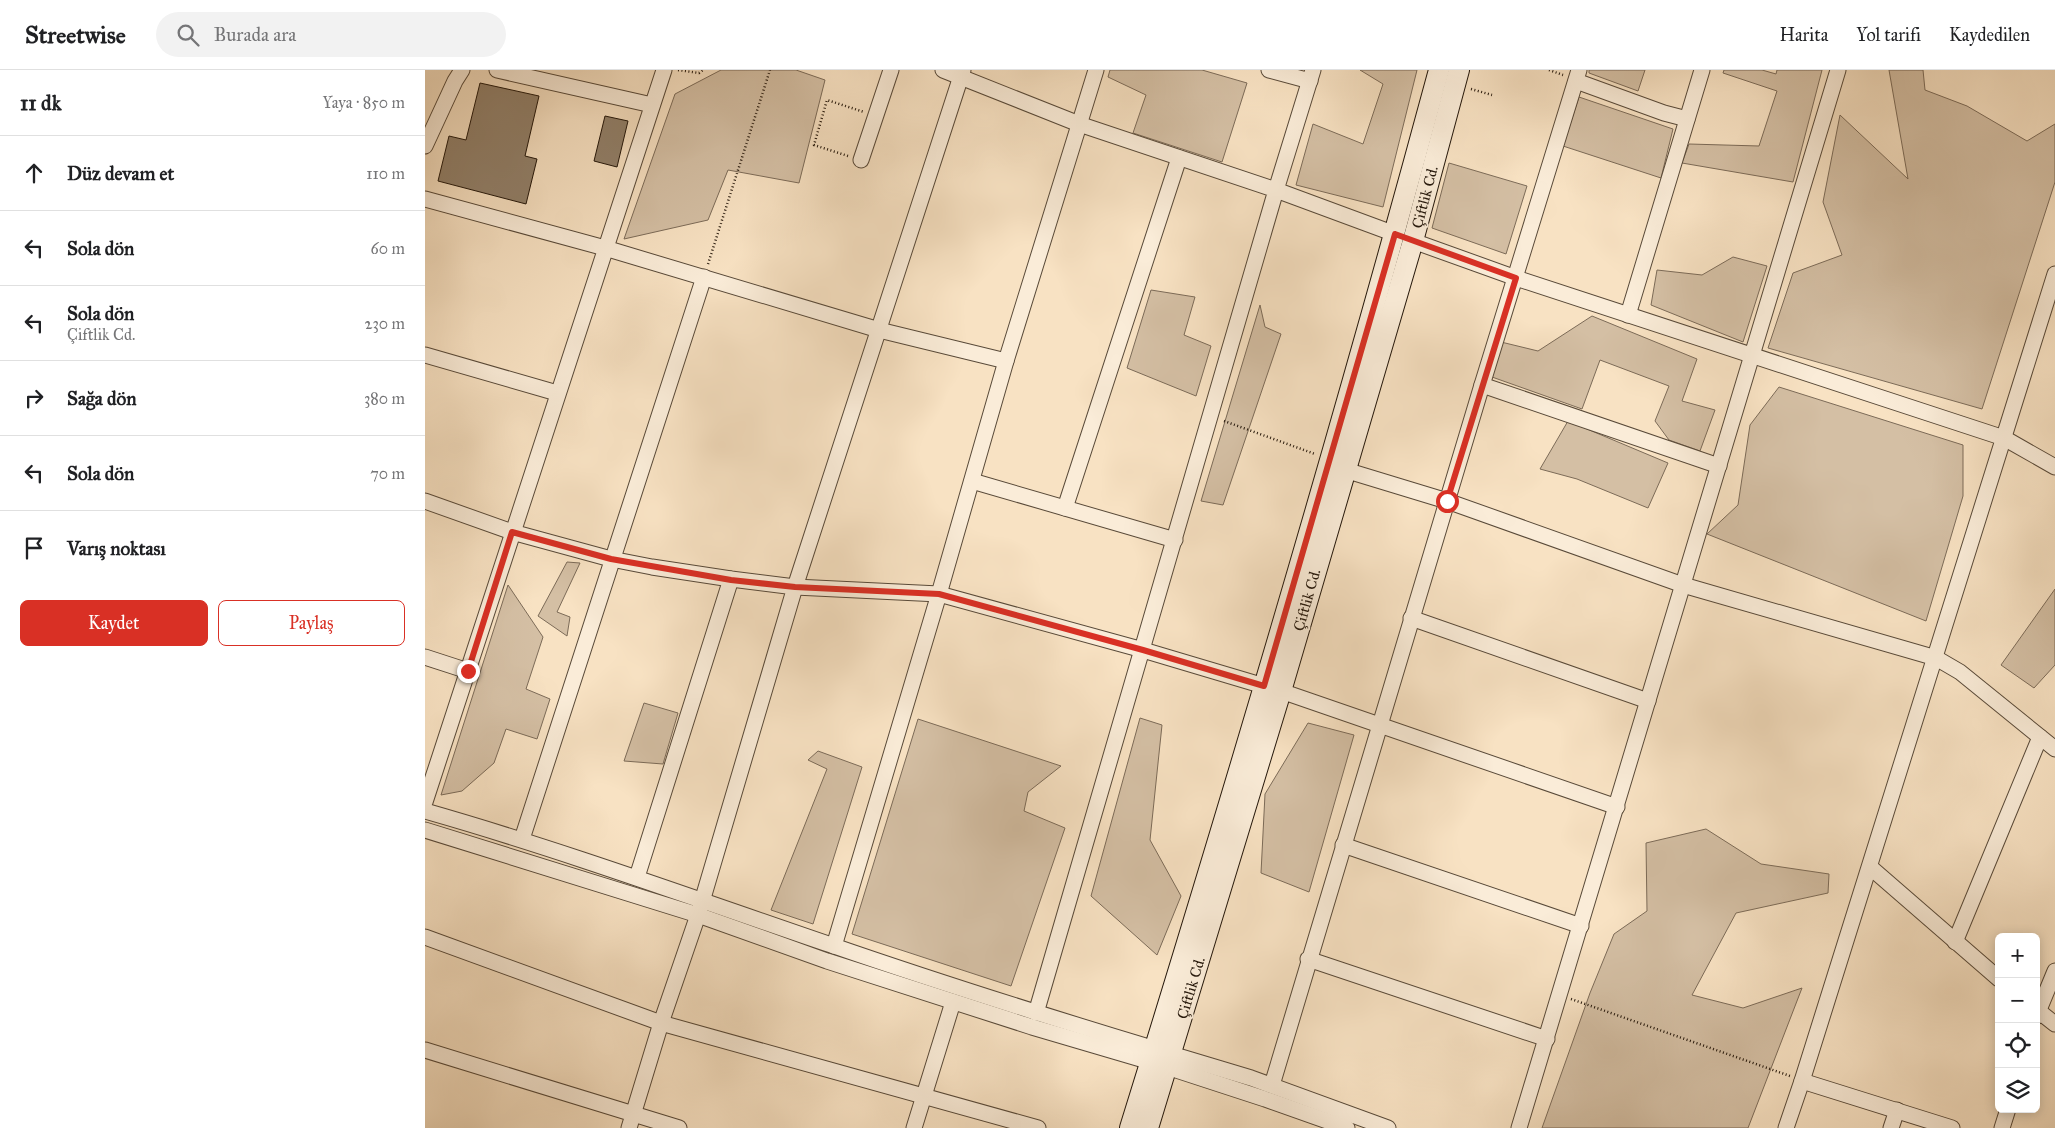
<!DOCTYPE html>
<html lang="tr">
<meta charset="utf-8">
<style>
:root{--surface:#fff;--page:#f2f2f2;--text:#202124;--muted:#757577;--line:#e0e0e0;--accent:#d93025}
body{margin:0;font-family:"IM FELL Great Primer",serif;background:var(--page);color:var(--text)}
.controls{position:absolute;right:15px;bottom:15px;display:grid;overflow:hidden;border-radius:8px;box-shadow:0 2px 12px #0003}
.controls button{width:45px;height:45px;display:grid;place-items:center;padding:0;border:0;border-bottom:1px solid var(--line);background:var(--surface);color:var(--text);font:25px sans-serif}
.stop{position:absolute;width:15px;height:15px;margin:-11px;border:4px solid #d93025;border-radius:50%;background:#fff}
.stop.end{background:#d93025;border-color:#fff;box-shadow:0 1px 5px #0008}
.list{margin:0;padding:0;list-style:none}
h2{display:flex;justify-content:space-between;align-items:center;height:65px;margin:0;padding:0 20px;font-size:21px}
h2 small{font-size:16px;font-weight:400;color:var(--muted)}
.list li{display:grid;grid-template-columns:32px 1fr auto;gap:15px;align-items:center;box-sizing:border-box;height:75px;padding:0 20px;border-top:1px solid var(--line)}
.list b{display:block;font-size:19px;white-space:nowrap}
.list p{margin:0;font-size:16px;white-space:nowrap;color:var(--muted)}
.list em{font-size:16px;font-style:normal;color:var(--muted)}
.actions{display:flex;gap:10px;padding:15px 20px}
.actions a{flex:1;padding:11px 0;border:1px solid var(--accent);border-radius:8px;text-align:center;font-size:18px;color:var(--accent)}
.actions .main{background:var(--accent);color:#fff}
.icon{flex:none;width:28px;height:28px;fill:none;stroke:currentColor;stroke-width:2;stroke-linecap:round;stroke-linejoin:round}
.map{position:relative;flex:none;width:1630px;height:1058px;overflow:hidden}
header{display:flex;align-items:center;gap:30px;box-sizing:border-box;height:70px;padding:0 25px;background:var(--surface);border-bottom:1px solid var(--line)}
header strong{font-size:24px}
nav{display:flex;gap:28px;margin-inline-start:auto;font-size:18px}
.search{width:350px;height:45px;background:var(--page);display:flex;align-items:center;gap:12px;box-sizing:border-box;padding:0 18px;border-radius:28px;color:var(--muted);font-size:19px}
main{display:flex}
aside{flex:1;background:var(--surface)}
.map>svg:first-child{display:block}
</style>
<header>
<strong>Streetwise</strong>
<div class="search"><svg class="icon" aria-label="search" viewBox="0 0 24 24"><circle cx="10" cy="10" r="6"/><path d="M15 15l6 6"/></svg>Burada ara</div>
<nav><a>Harita</a><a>Yol tarifi</a><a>Kaydedilen</a></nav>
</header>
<main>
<aside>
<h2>11 dk<small>Yaya · 850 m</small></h2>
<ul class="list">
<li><svg class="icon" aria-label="ahead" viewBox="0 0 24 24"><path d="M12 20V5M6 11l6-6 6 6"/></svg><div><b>Düz devam et</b></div><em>110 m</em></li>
<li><svg class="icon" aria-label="left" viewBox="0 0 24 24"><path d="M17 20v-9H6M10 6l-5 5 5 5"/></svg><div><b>Sola dön</b></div><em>60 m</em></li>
<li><svg class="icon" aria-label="left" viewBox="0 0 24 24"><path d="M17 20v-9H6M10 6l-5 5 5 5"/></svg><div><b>Sola dön</b><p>Çiftlik Cd.</p></div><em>230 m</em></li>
<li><svg class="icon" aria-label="right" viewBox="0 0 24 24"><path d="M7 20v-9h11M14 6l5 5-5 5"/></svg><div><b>Sağa dön</b></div><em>380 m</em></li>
<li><svg class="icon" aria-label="left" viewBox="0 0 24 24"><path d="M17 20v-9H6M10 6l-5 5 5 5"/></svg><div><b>Sola dön</b></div><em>70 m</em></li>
<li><svg class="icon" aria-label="arrive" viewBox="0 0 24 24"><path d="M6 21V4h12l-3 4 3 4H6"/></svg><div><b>Varış noktası</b></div></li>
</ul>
<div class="actions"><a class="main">Kaydet</a><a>Paylaş</a></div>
</aside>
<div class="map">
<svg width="1630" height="1058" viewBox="0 0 1630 1058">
<rect width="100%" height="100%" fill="#f8e2c3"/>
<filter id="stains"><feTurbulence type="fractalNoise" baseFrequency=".004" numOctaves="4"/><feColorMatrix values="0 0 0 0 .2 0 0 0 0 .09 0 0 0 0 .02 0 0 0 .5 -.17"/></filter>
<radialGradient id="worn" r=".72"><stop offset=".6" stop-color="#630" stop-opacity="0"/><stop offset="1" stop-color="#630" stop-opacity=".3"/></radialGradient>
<g fill="#d4bfa4" stroke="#7c6b58">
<path d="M296 0H371L400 10 374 113 303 100 283 150 199 169 250 24Z"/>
<path d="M685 0H777L822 13 797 92 708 63 721 25 683 7Z"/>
<path d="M935 0H992L958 137 871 115 888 54 938 74 958 14Z"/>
<path d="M1164 0H1220L1213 21 1164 3Z"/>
<path d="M1299 0H1337L1351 4 1352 0H1397L1368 112 1257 93 1264 74 1334 76 1352 21 1298 3Z"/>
<path d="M1464 0H1498L1500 20 1542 36 1602 71 1630 54V112L1557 339 1343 278 1368 203 1417 185 1398 132 1415 45 1483 109Z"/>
<path d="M1154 27 1248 59 1236 108 1138 76Z"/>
<path d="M1024 93 1102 116 1081 184 1007 158Z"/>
<path d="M1308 187 1342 196 1318 272 1226 235 1232 200 1277 205Z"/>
<path d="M726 220 770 227 759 265 786 276 771 326 702 298Z"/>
<path d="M835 235 840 257 856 264 798 435 776 431Z"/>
<path d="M1167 246 1272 289 1257 331 1290 340 1275 381 1244 370 1230 351 1244 316 1175 290 1157 339 1067 307 1076 272 1113 281Z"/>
<path d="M1354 317 1538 375V426L1501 551 1282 464 1313 435 1325 355Z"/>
<path d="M1143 351 1243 393 1223 438 1152 409 1115 399Z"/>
<path d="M142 492 155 493 132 542 145 547 142 566 113 546Z"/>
<path d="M83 515 118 567 101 619 125 629 112 669 81 659 69 693 37 721 16 725Z"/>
<path d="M1630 519V595L1609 618 1576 595Z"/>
<path d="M219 633 253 643 238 694 199 691Z"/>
<path d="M715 648 737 655 725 770 756 826 732 885 666 826Z"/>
<path d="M493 649 636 696 603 722 599 741 640 758 586 916 427 864Z"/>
<path d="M883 653 929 665 884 822 836 803 840 724Z"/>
<path d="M393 681 437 697 388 854 346 840 402 699 383 690Z"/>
<path d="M1281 759 1336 794 1404 804 1403 823 1311 843 1267 925 1318 938 1377 918 1323 1058H1117L1165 923 1189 864 1222 841 1221 773Z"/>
</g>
<g fill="#92816b" stroke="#24170b">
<path d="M55 13 114 26 100 86 112 89 101 134 13 111 24 66 41 70Z"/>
<path d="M180 46 203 51 192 97 169 91Z"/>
</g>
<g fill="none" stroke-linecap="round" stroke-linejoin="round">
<defs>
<g id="street">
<path d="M72 0 227 35"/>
<path d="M518 0 654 54 851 120 611 943"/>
<path d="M844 0 885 11"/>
<path d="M888 0 851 120 970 164"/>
<path d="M1151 11 1239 43 1262 49"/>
<path d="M0 76 30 11 37 0"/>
<path d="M436 90 466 0"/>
<path d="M0 129 180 178 454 260 581 291"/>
<path d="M988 171 1091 208 1579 368 1630 397"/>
<path d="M1203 245 1277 0"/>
<path d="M0 285 132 323"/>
<path d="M1057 315 1294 396"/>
<path d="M920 400 1022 431 1258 515 1511 588 1535 602 1630 679"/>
<path d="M547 411 750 470"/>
<path d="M0 431 87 462 186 489 227 497 306 509 370 517 514 524 718 580 839 616"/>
<path d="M640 438 754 88"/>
<path d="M986 548 1223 631"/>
<path d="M0 587 43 601"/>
<path d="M856 621 1192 737"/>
<path d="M0 732 239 0"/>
<path d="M0 741C137 780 271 829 406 875 513 912 621 946 730 979"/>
<path d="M0 760 273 845 402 891 607 957 726 992"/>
<path d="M97 769 279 207"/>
<path d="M918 775 1156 856"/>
<path d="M1445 797 1574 909"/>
<path d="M212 807 306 509"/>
<path d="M0 867 236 953 613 1058"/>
<path d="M1530 872 1615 667"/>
<path d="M409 876 514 524 581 291 671 0"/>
<path d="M883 889 1122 969"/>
<path d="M1611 939 1630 954"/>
<path d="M1611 947 1630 901"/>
<path d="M0 980 254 1058"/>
<path d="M746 984 826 1008 963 1058"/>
<path d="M742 997 840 1029 922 1058"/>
<path d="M1377 1011 1630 204"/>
<path d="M847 1015 1057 315 1154 0"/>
<path d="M204 1058 236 953 273 845 370 517 538 0"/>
<path d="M489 1058 528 932"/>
<path d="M1094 1058 1413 0"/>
<path d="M1361 1058 1377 1011 1527 1058"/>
<path d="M1466 1058 1472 1040"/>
<path d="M1577 1058 1583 1039"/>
</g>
<g id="secondary">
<path d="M705 1058C814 707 918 355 1014 0"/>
<path d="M723 1058 856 621 988 171 1034 0"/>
</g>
</defs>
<use href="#street" stroke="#594a39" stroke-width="17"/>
<use href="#secondary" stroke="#24170b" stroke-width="22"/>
<g stroke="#24170b" stroke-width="2.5" stroke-dasharray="1 2.5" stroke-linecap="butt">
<path d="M253 0 274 3 278 0"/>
<path d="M1124 0 1138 5"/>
<path d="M1046 19 1067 25"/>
<path d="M423 86 389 75 402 30 439 42"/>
<path d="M283 194 345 0"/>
<path d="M799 351 890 384"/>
<path d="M1146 929 1365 1006"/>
</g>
<use href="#street" stroke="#faecd8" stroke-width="15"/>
<use href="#secondary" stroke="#faecd8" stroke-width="20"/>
</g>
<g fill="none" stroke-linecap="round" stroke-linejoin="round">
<path stroke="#d93025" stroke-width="6" d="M43 601 87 462 186 489 306 510 370 517 514 524 718 580 839 616 970 164 1091 208 1022 431"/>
</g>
<g text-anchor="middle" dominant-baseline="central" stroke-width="4" stroke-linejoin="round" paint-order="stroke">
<g font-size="15" fill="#24170b" stroke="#faecd8">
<text transform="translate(1000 127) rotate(-75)">Çiftlik Cd.</text>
<text transform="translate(882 530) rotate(-74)">Çiftlik Cd.</text>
<text transform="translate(766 918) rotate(-73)">Çiftlik Cd.</text>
</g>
</g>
<rect width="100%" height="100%" filter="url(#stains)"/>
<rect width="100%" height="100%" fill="url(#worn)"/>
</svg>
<div class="controls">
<button>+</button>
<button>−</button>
<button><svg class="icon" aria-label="locate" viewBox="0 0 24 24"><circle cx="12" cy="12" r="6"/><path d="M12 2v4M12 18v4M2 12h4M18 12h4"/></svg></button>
<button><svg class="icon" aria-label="layers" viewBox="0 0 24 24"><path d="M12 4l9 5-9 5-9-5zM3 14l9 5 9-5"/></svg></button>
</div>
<div class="stop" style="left:1022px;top:431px"></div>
<div class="stop end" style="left:43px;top:601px"></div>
</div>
</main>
